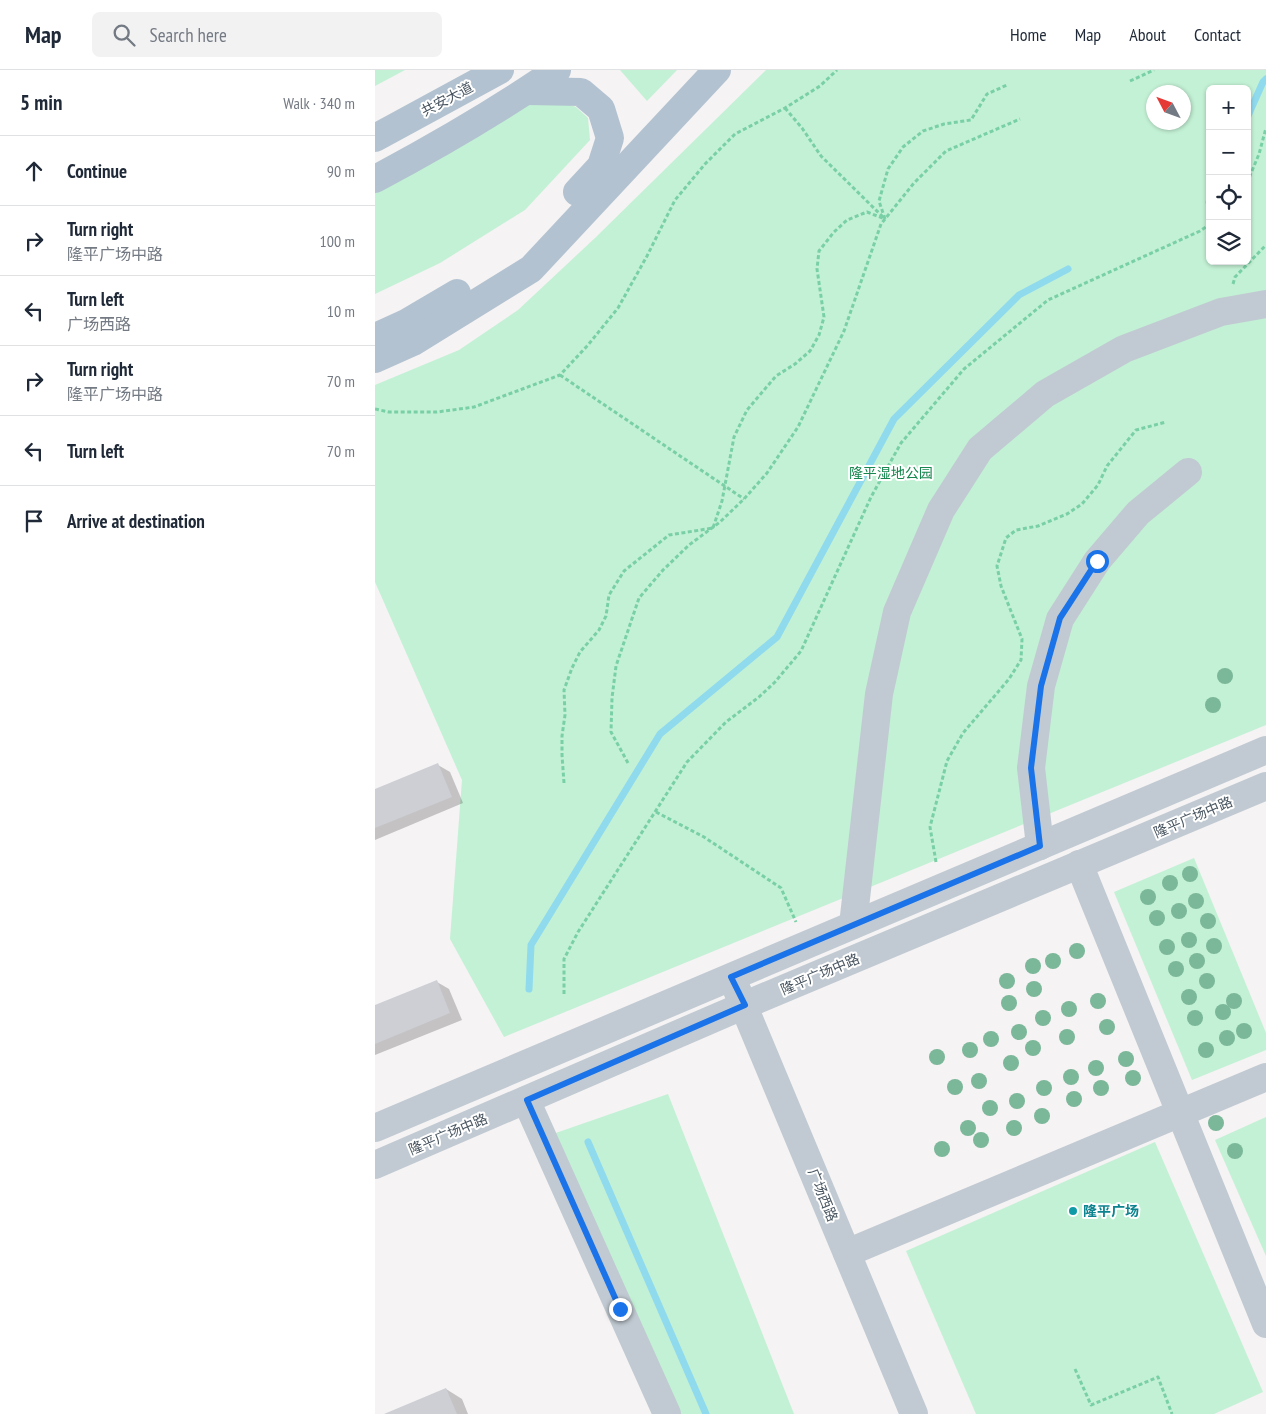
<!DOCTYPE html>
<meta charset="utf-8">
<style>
:root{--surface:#fff;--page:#f2f2f3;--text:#1f2937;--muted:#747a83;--line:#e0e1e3}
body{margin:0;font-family:"PT Sans Narrow","Noto Sans SC",sans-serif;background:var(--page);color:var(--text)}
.controls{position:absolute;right:15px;top:15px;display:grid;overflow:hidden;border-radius:8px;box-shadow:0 1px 4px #0004}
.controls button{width:45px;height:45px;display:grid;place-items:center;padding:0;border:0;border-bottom:1px solid var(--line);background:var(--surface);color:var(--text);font:25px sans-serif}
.compass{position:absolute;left:771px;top:15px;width:45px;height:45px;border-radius:50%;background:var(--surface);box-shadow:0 1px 4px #0004;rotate:311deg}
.stop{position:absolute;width:15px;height:15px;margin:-11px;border:4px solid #1a73e8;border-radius:50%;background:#fff}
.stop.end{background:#1a73e8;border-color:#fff;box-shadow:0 1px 5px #0008}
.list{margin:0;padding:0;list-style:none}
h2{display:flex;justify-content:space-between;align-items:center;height:65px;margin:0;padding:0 20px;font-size:21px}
h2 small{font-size:16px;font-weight:400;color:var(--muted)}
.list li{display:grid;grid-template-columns:32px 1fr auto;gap:15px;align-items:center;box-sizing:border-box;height:70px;padding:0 20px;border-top:1px solid var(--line)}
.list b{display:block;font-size:19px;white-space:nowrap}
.list p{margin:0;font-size:16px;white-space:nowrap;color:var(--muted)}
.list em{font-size:16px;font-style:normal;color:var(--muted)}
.icon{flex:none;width:28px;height:28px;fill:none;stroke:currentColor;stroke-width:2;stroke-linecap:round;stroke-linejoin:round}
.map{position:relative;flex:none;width:891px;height:1344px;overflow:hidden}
header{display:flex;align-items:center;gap:30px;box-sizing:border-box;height:70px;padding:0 25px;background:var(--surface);border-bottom:1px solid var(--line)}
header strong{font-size:24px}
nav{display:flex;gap:28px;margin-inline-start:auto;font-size:18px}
.search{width:350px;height:45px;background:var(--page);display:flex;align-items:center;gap:12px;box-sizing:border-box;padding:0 18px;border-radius:8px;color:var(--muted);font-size:19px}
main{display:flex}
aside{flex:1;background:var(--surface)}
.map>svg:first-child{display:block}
</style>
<header>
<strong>Map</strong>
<div class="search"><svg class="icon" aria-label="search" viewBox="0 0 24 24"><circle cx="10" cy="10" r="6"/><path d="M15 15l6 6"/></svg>Search here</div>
<nav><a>Home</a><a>Map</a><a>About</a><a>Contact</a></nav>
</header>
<main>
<aside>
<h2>5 min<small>Walk · 340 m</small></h2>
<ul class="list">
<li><svg class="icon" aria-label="ahead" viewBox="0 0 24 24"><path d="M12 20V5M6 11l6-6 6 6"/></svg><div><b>Continue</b></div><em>90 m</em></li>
<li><svg class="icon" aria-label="right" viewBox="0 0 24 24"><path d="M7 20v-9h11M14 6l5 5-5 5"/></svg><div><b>Turn right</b><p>隆平广场中路</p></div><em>100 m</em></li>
<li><svg class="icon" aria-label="left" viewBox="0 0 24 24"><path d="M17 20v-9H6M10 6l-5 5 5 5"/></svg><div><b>Turn left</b><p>广场西路</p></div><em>10 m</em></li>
<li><svg class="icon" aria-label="right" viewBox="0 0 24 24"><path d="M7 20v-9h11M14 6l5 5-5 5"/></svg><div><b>Turn right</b><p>隆平广场中路</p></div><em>70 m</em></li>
<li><svg class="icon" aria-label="left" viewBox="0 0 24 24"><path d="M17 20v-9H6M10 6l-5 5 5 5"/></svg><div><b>Turn left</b></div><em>70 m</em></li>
<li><svg class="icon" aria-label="arrive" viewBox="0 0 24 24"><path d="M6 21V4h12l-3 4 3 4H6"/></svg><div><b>Arrive at destination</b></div></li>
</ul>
</aside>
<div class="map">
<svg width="891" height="1344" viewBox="0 0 891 1344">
<rect width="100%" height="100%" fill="#f5f3f3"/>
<g fill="#c3f1d5" fill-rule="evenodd">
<path d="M0 0H30L0 16Z"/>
<path d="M245 0H302L272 31Z"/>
<path d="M391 0H891V655L129 967 75 869 87 710 0 512V315L84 280 143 240 220 168ZM835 19H872V191H835ZM778 22H808V52H778Z"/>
<path d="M180 29 201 37 213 48 215 70 150 140 65 193 0 224V117L143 37Z"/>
<path d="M819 788 891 963V980L817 1010 739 822Z"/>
<path d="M293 1024 419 1344H304L175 1065Z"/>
<path d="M891 1047V1186L840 1070Z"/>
<path d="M780 1072 888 1322 839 1344H601L531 1181Z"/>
</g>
<g fill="#0003">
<path d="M63 695 75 702 88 733 0 770V721Z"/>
<path d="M62 912 74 919 87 950 0 985V937Z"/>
<path d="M71 1319 87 1329 93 1344H12Z"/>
</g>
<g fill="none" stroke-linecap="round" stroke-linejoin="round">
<g stroke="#90daee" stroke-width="7">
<path d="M872 48 888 12 891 9"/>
<path d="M834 132 835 130"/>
<path d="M154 919 156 875 285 664 402 567 519 349 644 225 693 199"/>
<path d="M213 1072 331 1344"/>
</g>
</g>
<g fill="#cdcfd5">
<path d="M63 693 77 727 0 758V719Z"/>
<path d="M62 910 75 943 0 974V935Z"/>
<path d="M71 1318 82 1344H9Z"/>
</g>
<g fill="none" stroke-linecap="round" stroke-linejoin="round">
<g stroke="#7ad0a6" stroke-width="3" stroke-dasharray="4 2.5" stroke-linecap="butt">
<path d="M755 11 779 0"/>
<path d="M410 38 427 58 446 86 508 147"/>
<path d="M872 113 884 84 891 58"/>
<path d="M858 214 860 207 891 175"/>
<path d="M185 305 369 429"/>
<path d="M0 339 14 342H62L99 337 185 305 213 275 243 238 272 186 300 130 330 94 360 64 410 38 445 16 462 0"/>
<path d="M253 693 236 662 237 628 241 596 264 528 288 500 314 475 345 452 369 429 392 403 423 357 469 261 506 154 510 149 539 113 571 81 645 49"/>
<path d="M189 713 187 685V666L190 645 189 620 197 598 205 582 224 560 231 546 234 525 249 501 294 465 338 458 347 431 359 367 372 340 401 306 420 294 435 281 444 265 449 247 442 199 444 181 459 162 472 150 492 142 510 149 504 131 513 99 528 77 548 61 569 54 596 50 612 24 632 15"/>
<path d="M281 742 329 767 406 818 421 852"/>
<path d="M561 792 555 757 572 691 588 663 634 609 646 590 647 569 626 516 622 496 631 468 641 460 663 456 692 444 707 434 723 415 732 396 761 360 791 352"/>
<path d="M189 924V889L203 862 312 692 351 652 384 627 400 612 426 581 496 427 526 373 589 299 673 230 825 161 835 154"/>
<path d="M700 1299 716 1335 783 1307 797 1344"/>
</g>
<g stroke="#c1cad2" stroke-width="28">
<path d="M665 776 656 698 666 616 685 549 722 491 763 443 813 402"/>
<path d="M704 794 891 1254"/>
<path d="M478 855 504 624 522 542 566 440 605 379 670 324 749 279 846 242 891 234"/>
<path d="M362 920 539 1344"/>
<path d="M151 1030 292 1344"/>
<path d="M0 1058 891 680"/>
<path d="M0 1095 370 935 891 716"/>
<path d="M472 1183 891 1007"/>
</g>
<g stroke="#b3c2d1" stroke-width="28">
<path d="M152 21 206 22 226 39 235 68 226 96 202 122"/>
<path d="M0 68 125 0"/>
<path d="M0 109C62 76 124 40 182 0"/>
<path d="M0 267 31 253 82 223"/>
<path d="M0 289 38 272 156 199 342 0"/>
</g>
</g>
<g fill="#7bb799">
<circle cx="850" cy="606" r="8"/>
<circle cx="838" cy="635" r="8"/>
<circle cx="815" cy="804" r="8"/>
<circle cx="795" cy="813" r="8"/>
<circle cx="773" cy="827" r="8"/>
<circle cx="821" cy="831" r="8"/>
<circle cx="804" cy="841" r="8"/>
<circle cx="782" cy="848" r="8"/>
<circle cx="833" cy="851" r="8"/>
<circle cx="814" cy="870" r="8"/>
<circle cx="839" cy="876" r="8"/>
<circle cx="792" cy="877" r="8"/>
<circle cx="702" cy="881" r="8"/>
<circle cx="678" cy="891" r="8"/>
<circle cx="822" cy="891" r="8"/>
<circle cx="658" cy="896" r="8"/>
<circle cx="801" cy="899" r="8"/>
<circle cx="632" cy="911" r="8"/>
<circle cx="832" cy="911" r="8"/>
<circle cx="659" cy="919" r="8"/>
<circle cx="814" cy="927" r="8"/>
<circle cx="723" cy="931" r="8"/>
<circle cx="859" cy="931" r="8"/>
<circle cx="634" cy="933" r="8"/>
<circle cx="694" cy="939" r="8"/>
<circle cx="848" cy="942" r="8"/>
<circle cx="668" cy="948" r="8"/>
<circle cx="820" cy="948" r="8"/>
<circle cx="732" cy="957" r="8"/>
<circle cx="869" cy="961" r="8"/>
<circle cx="644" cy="962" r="8"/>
<circle cx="692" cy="967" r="8"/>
<circle cx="852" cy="968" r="8"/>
<circle cx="616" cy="969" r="8"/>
<circle cx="658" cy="978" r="8"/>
<circle cx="595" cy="980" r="8"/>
<circle cx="831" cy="980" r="8"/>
<circle cx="562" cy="987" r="8"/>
<circle cx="751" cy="989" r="8"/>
<circle cx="636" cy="993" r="8"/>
<circle cx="721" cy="998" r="8"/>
<circle cx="696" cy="1007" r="8"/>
<circle cx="758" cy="1008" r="8"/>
<circle cx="604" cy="1011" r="8"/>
<circle cx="580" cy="1017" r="8"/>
<circle cx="669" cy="1018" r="8"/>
<circle cx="726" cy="1018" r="8"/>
<circle cx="699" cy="1029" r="8"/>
<circle cx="642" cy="1031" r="8"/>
<circle cx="615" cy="1038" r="8"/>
<circle cx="667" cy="1046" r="8"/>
<circle cx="841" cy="1053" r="8"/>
<circle cx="593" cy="1058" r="8"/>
<circle cx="639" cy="1058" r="8"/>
<circle cx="606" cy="1070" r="8"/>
<circle cx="567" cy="1079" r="8"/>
<circle cx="860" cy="1081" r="8"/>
</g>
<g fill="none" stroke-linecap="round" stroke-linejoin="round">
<path stroke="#1a73e8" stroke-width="6" d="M245 1239 152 1030 370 935 356 907 665 776 656 698 666 616 685 548 722 491"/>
</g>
<circle fill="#0f9aa8" stroke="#fff" stroke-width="2" cx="698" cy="1141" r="5"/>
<g text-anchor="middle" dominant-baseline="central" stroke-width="4" stroke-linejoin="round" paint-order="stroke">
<g font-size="14" fill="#4a5661" stroke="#fff">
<text transform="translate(72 29) rotate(-28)">共安大道</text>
<text transform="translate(818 747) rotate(-23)">隆平广场中路</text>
<text transform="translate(445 904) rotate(-23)">隆平广场中路</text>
<text transform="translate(73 1064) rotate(-23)">隆平广场中路</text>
<text transform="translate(448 1125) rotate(68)">广场西路</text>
</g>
<g font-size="14" fill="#17864f" stroke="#fff">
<text x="516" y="403">隆平湿地公园</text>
</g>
<g font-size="14" font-weight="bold" fill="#0d838f" stroke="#fff" text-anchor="start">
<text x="708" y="1141">隆平广场</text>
</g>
</g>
</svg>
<div class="controls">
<button>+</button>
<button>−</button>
<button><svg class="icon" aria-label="locate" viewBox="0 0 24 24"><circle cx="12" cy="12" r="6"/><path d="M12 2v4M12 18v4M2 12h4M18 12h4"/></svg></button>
<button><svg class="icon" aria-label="layers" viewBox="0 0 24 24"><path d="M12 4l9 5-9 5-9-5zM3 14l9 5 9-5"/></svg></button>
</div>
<svg class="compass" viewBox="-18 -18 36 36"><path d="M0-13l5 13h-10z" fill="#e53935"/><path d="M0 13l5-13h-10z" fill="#747a83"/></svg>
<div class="stop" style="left:722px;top:491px"></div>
<div class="stop end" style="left:245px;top:1239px"></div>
</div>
</main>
